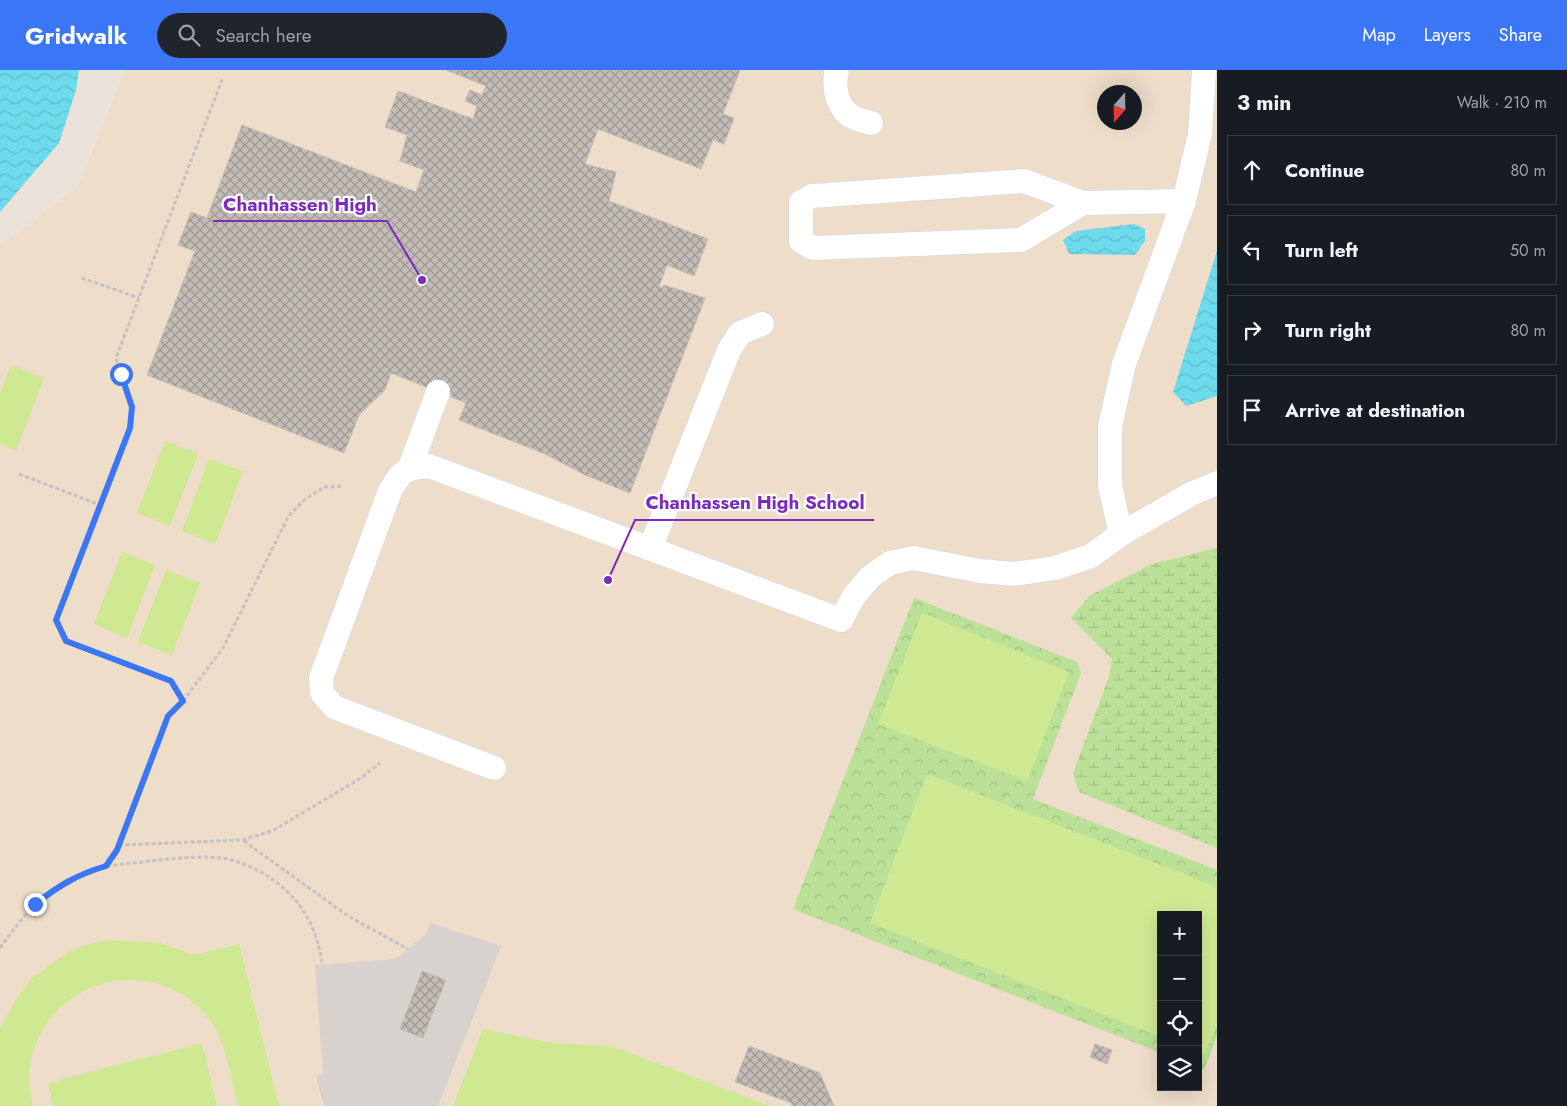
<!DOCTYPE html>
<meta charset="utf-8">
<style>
:root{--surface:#171b24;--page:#20242c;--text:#f1f3f6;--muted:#9ea1a6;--line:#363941;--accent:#3b76f7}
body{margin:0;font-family:Jost,sans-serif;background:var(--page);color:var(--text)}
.controls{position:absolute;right:15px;bottom:15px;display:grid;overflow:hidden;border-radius:0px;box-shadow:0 5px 20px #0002}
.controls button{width:45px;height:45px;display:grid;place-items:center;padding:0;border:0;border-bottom:1px solid var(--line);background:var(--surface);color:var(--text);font:25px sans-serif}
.compass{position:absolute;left:1097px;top:15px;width:45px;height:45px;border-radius:50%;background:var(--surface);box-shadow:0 5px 20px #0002;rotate:200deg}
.stop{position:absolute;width:15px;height:15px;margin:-11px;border:4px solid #3b76f7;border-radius:50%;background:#fff}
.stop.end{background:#3b76f7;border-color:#fff;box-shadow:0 1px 5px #0008}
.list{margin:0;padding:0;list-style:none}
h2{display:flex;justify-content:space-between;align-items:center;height:65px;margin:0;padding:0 20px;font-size:21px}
h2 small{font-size:16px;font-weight:400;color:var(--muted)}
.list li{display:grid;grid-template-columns:32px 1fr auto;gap:15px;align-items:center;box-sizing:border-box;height:70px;margin:0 10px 10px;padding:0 10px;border:1px solid var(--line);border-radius:0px}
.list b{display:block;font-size:19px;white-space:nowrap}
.list em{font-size:16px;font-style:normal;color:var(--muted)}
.icon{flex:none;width:28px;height:28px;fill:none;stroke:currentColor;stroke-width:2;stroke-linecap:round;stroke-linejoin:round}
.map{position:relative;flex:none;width:1217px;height:1036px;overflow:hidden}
header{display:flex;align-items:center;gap:30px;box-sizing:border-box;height:70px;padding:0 25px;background:var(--accent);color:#fff}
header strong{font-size:24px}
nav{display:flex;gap:28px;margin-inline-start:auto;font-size:18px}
.search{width:350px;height:45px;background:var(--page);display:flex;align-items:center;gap:12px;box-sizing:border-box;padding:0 18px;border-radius:28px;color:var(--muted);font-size:19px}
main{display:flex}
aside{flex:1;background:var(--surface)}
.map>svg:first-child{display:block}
</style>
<header>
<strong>Gridwalk</strong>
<div class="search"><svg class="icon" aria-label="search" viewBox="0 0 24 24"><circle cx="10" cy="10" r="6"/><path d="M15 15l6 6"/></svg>Search here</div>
<nav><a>Map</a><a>Layers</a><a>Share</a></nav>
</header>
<main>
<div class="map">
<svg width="1217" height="1036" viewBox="0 0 1217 1036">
<defs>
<pattern id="wetland-marsh" width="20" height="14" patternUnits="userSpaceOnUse" patternTransform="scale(1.25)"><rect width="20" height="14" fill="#bae197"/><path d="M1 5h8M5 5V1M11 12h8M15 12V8" fill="none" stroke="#a0c182"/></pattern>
<pattern id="park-crowns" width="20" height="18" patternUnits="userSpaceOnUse" patternTransform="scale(1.25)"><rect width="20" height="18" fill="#bae197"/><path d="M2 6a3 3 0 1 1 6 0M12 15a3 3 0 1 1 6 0" fill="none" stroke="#a0c182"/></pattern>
<pattern id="water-waves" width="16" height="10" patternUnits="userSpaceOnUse" patternTransform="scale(1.25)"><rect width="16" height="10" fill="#6edbed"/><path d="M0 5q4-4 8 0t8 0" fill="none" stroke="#5fbccb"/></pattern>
<pattern id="building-cross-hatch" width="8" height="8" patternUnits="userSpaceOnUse" patternTransform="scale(1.25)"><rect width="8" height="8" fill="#c3bcb7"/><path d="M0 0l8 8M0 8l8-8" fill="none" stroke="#9e9995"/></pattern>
</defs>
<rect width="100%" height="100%" fill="#ebe2da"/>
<path fill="#edddc9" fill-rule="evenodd" d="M125 0H1217V1036H0V176L78 117ZM1104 22H1134V52H1104ZM1161 845H1198V1017H1161Z"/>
<path fill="url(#wetland-marsh)" d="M1217 478V778L1079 722 1073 703 1109 607 1112 589 1071 548 1089 526 1152 494Z"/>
<path fill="url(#park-crowns)" d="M914 528 1077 592 1081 603 1033 729 1217 800V966L1204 1000 1198 998V845H1161V983L793 839Z"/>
<g fill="#cfe993">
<path d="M11 295 44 308 16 381 0 374V323Z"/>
<path d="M165 371 198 384 170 456 137 443Z"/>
<path d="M209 389 243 401 215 474 182 461Z"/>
<path d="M122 482 155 495 127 568 94 554Z"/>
<path d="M166 500 200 513 172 585 138 572Z"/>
<path d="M922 543 1069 602 1027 711 878 654Z"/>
<path d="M927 704 1217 817V954L1205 985 1198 982V845H1161V967L870 853Z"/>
<path d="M111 870 161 873 193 885 239 874 279 1036H238C231 1010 227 975 212 953 147 863 6 925 33 1036H0V959L16 929 32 908 67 883 88 874Z"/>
<path d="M483 959 552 973 611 976 770 1036H453Z"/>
<path d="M202 973 217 1036H53L48 1013Z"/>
</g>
<path fill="#d7d2cd" d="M431 853 501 876 438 1036H324L316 1006 323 1004 315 895 395 889 425 866Z"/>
<g fill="url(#water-waves)">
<path d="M0 0H79L76 20 59 73 0 142Z"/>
<path d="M1134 154 1145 159V171L1135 185 1069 184 1063 170 1076 161Z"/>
<path d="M1217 181V326L1186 336 1173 322Z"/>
</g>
<g fill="url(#building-cross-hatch)" stroke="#c6bdb4">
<path d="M446 0H740L723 44 734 48 724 74 713 70 701 99 598 59 585 94 616 102 609 131 708 169 694 206 667 195 659 216 662 218 664 215 705 228 630 423 585 405 545 384 459 350 466 333 391 303 385 320 359 345 344 383 147 305 195 181 178 175 191 142 207 148 242 55 416 122 424 100 400 91 407 65 385 57 398 21 473 49 477 36 465 31 470 20 482 25 486 16Z"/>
<path d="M422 901 446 910 423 968 400 959Z"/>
<path d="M1095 974 1112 980 1107 994 1090 987Z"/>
<path d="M749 976 820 1003 834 1036H792L791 1033 735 1012Z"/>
</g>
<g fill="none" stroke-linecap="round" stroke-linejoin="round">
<defs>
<g id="minor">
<path d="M837 0C833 14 836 34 848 44 854 49 863 51 871 53"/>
<path d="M1083 133 1021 170 813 178 801 171V132L812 126 1024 111 1083 133 1184 131"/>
<path d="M410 397 438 322"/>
<path d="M1121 464 1110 416V356L1124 294 1184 131 1200 64 1204 0"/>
<path d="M650 479 729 280 740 263 762 254"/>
<path d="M494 698 334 637 322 623 321 608 390 421C402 400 405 398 429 396L841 550 854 526 870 507 890 493 913 488 980 501 1014 504 1055 498 1091 486 1121 464 1193 423 1217 413"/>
</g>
</defs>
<use href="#minor" stroke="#d0d5e2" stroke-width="25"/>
<g stroke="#c3c3c3" stroke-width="3" stroke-dasharray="4 2.5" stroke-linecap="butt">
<path d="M82 208 139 228"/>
<path d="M19 404 100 435"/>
<path d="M183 631 223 578 288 447 304 430 324 417 342 416"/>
<path d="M244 771 348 846 408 879"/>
<path d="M119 775 243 770 274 760 361 708 380 693"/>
<path d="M107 796C144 792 184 785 222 788 235 790 250 796 261 802 297 823 317 853 322 894"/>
<path d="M0 878C30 835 55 810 106 796L117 780 168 646 183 631 171 611 66 571 56 550 130 358 132 337 116 288 223 7"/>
</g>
<use href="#minor" stroke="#fff" stroke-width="24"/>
</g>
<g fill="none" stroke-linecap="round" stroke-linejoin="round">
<path stroke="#3b76f7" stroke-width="6" d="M35 834C60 815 76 805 106 796L117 780 168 646 183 631 171 611 66 571 56 550 130 358 132 337 121 304"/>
</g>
<path fill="none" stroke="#7b2cbf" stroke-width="2" d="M422 210L387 151H213M608 510L635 450H874"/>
<g fill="#7b2cbf" stroke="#fff" stroke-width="2">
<circle cx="422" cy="210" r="5"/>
<circle cx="608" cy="510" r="5"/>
</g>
<g font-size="19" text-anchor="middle" font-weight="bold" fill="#7b2cbf" stroke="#fff" stroke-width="4.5" stroke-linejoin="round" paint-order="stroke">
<text x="300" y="141">Chanhassen High</text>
<text x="755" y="439">Chanhassen High School</text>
</g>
</svg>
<div class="controls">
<button>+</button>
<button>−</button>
<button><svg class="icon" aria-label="locate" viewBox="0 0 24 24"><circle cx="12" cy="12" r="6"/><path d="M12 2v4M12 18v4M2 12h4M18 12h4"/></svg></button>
<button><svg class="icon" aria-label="layers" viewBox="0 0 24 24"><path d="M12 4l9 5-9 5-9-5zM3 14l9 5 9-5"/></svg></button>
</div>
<svg class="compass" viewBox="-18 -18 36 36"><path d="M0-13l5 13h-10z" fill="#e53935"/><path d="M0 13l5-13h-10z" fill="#9ea1a6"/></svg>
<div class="stop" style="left:121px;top:304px"></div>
<div class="stop end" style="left:35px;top:834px"></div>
</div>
<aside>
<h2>3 min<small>Walk · 210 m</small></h2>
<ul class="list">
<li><svg class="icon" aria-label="ahead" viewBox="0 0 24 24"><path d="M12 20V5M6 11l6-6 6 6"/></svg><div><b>Continue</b></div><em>80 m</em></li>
<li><svg class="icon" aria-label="left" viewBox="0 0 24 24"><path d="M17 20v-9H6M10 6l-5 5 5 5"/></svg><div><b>Turn left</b></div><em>50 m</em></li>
<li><svg class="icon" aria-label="right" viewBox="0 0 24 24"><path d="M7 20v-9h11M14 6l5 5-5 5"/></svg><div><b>Turn right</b></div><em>80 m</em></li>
<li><svg class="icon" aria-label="arrive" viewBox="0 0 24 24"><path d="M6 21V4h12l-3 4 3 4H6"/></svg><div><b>Arrive at destination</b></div></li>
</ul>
</aside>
</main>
